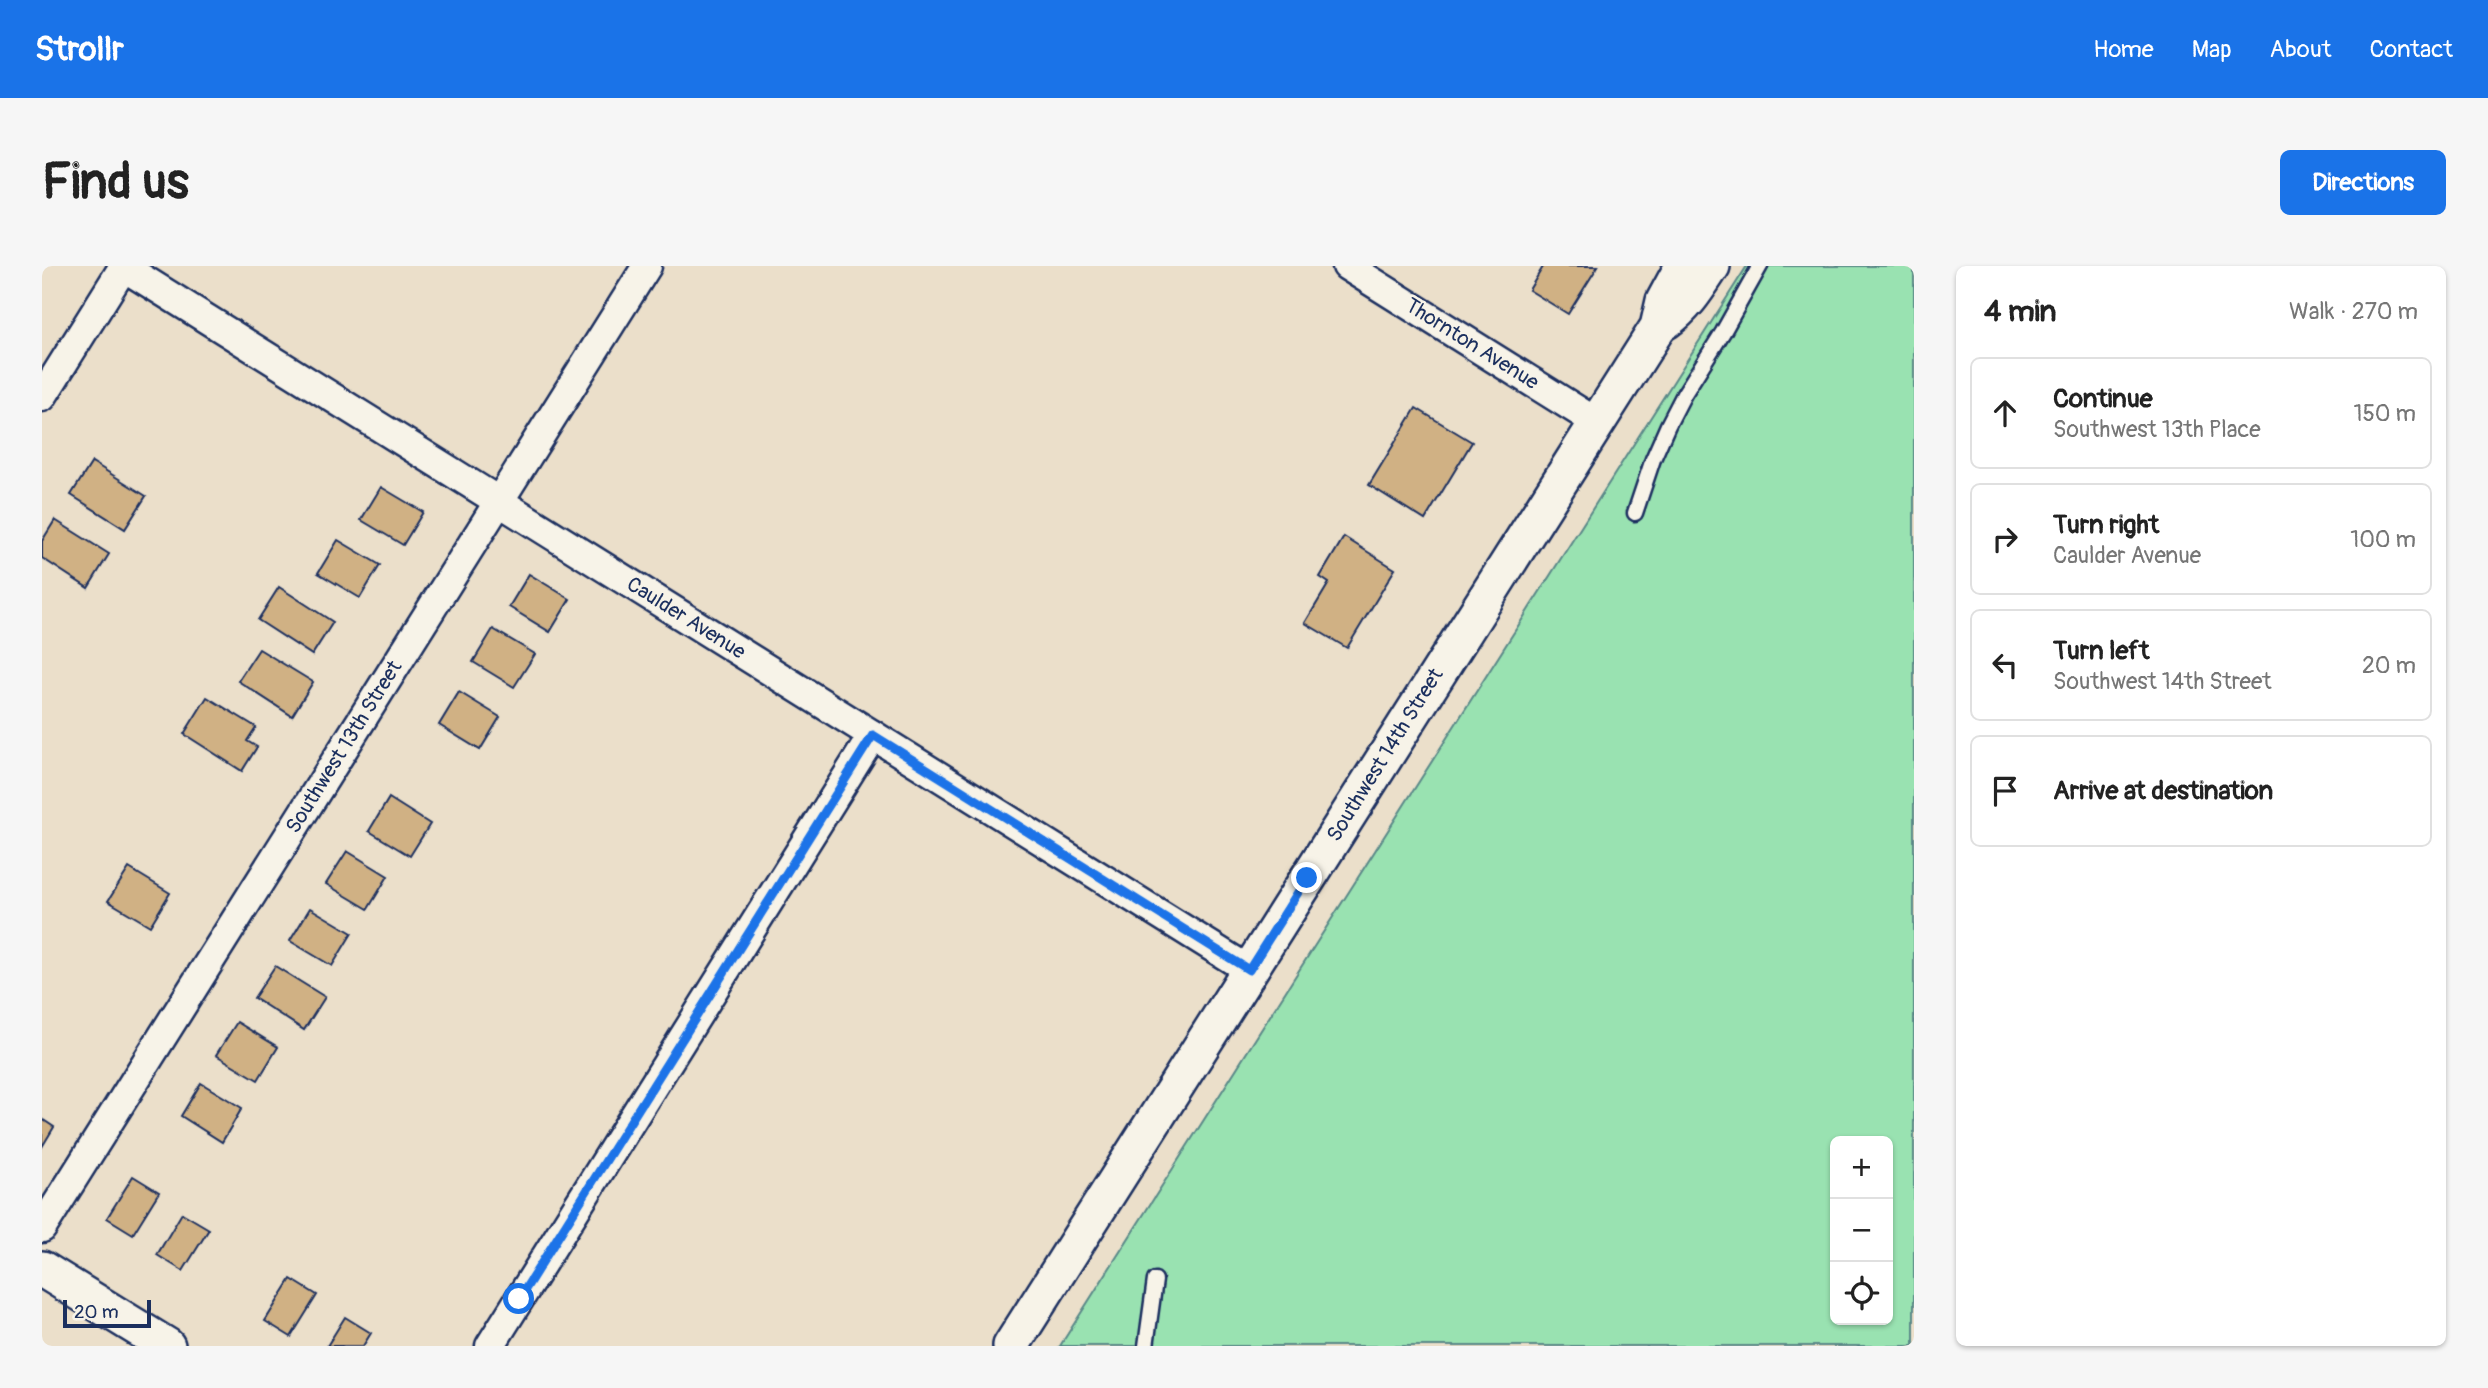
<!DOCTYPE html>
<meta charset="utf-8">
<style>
:root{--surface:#fff;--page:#f6f6f6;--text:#222;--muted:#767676;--line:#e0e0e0;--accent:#1a73e8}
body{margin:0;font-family:Pangolin,sans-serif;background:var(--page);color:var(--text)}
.controls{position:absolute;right:21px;bottom:21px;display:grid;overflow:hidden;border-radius:10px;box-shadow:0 2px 5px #0004}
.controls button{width:63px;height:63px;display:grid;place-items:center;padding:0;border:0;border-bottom:2px solid var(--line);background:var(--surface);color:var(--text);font:35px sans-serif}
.scale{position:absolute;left:21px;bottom:18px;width:88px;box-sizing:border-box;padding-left:7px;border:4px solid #1b2f5e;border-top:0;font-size:19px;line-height:24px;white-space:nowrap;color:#1b2f5e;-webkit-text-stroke:5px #f7f3e8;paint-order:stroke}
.stop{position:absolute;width:21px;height:21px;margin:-16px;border:5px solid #1a73e8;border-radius:50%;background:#fff}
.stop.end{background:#1a73e8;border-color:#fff;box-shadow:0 2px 7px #0008}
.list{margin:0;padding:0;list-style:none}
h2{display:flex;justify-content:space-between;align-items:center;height:91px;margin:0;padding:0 28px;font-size:30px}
h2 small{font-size:23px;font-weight:400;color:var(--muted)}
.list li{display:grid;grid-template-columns:46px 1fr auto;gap:21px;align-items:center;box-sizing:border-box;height:112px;margin:0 14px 14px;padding:0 14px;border:2px solid var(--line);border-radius:10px}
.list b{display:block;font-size:26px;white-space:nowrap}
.list p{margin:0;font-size:23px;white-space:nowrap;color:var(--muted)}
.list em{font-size:23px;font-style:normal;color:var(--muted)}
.icon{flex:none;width:38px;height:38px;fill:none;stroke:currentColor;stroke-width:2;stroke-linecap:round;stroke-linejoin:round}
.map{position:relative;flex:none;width:1872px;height:1080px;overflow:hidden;border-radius:10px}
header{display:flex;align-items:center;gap:42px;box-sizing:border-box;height:98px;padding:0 35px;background:var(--accent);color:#fff}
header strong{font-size:33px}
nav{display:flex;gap:38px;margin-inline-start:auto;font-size:24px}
.intro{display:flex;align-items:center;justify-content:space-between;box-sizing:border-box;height:168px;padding:0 42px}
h1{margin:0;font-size:49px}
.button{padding:18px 32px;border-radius:10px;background:var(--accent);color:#fff;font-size:24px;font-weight:700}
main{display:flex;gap:42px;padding:0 42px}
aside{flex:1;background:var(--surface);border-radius:10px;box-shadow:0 2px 5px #0004}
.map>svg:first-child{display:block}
</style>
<header>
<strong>Strollr</strong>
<nav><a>Home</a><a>Map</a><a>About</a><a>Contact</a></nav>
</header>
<div class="intro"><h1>Find us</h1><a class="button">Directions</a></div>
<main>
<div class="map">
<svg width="1872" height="1080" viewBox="0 0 1872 1080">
<rect width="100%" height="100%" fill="#ebdfca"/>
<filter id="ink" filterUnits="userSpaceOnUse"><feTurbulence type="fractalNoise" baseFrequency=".0143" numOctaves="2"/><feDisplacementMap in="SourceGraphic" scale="14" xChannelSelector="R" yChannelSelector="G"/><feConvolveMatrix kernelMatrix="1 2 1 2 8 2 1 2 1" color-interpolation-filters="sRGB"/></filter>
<g filter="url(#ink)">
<path fill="#99e2b1" stroke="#5a8888" stroke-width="2" fill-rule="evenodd" d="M1705 0H1872V1080H1018ZM1793 875H1846V1054H1793Z"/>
<g fill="#d0b184" stroke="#1b2f5e" stroke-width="2">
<path d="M1499 0H1556L1526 48 1487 24 1501 1Z"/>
<path d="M1374 142 1430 176 1383 254 1327 219Z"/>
<path d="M50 196 104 230 83 263 29 229Z"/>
<path d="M339 221 381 246 361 279 319 254Z"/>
<path d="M13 254 67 288 46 322 0 292V275Z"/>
<path d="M1302 271 1353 303 1305 382 1263 357 1287 317 1278 311Z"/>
<path d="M296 274 338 299 318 332 276 307Z"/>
<path d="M487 308 528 333 508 366 467 341Z"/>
<path d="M237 321 291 356 270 389 216 354Z"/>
<path d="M451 363 493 388 472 421 431 396Z"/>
<path d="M217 383 271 416 250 450 196 415Z"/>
<path d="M417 426 458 451 438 484 397 459Z"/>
<path d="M165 431 214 461 205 475 215 481 200 505 142 468Z"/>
<path d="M347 532 388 558 368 590 327 565Z"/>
<path d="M305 585 346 610 326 643 284 618Z"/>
<path d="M87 602 128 627 108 660 66 635Z"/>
<path d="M268 642 310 667 290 700 248 675Z"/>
<path d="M233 700 283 731 262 764 212 732Z"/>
<path d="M195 756 236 781 216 814 174 789Z"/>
<path d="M159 817 200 842 180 876 139 850Z"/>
<path d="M0 853 12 861 0 881Z"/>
<path d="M91 910 117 926 91 968 65 952Z"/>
<path d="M140 947 167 963 141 1005 115 989Z"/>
<path d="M249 1013 275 1029 249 1071 223 1055Z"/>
<path d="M303 1051 329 1067 321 1080H285Z"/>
</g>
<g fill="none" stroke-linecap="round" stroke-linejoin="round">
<defs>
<g id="service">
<path d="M1593 247 1611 193 1626 159 1642 128 1681 66 1718 0"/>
<path d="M1104 1080 1113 1014"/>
</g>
<g id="minor">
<path d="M80 0 1207 704"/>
<path d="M1305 0 1554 156"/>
<path d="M0 131 82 0"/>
<path d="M0 962 605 0"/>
<path d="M448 1080 831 469"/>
</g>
<g id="tertiary">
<path d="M1624 55C1645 40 1656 21 1670 0"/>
<path d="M0 1003 125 1080"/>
<path d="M969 1080 1616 61 1622 35 1641 0"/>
</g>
</defs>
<use href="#service" stroke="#1b2f5e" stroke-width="19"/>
<use href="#minor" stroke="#1b2f5e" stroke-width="33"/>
<use href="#tertiary" stroke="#1b2f5e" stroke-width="40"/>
<use href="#service" stroke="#f7f3e8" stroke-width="14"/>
<use href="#minor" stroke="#f7f3e8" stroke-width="28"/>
<use href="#tertiary" stroke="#f7f3e8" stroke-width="35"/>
</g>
</g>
<g fill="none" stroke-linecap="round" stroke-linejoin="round" filter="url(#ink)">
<path stroke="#1a73e8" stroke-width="9" d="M477 1033 831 469 1207 704 1265 612"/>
</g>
<g text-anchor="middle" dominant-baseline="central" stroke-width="5" stroke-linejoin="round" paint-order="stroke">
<g font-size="21" fill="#1b2f5e" stroke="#f7f3e8">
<text transform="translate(1430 78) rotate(32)">Thornton Avenue</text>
<text transform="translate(644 352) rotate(32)">Caulder Avenue</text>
<text transform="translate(302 481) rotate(-58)">Southwest 13th Street</text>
<text transform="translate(1343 489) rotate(-58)">Southwest 14th Street</text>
</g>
</g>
</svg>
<div class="controls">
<button>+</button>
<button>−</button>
<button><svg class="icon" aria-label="locate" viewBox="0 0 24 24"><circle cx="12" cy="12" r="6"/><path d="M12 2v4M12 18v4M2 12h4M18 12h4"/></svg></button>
</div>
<div class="scale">20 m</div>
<div class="stop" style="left:477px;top:1033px"></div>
<div class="stop end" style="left:1265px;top:612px"></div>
</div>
<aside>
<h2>4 min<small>Walk · 270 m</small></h2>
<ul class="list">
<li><svg class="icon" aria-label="ahead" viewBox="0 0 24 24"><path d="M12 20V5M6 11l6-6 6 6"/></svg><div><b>Continue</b><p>Southwest 13th Place</p></div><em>150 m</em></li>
<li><svg class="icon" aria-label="right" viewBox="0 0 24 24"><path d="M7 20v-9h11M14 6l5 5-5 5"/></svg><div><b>Turn right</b><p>Caulder Avenue</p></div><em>100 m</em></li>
<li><svg class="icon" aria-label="left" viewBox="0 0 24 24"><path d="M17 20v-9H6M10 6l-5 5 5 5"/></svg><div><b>Turn left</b><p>Southwest 14th Street</p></div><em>20 m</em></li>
<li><svg class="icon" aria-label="arrive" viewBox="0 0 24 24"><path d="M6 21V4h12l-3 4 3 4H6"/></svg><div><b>Arrive at destination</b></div></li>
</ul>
</aside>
</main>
